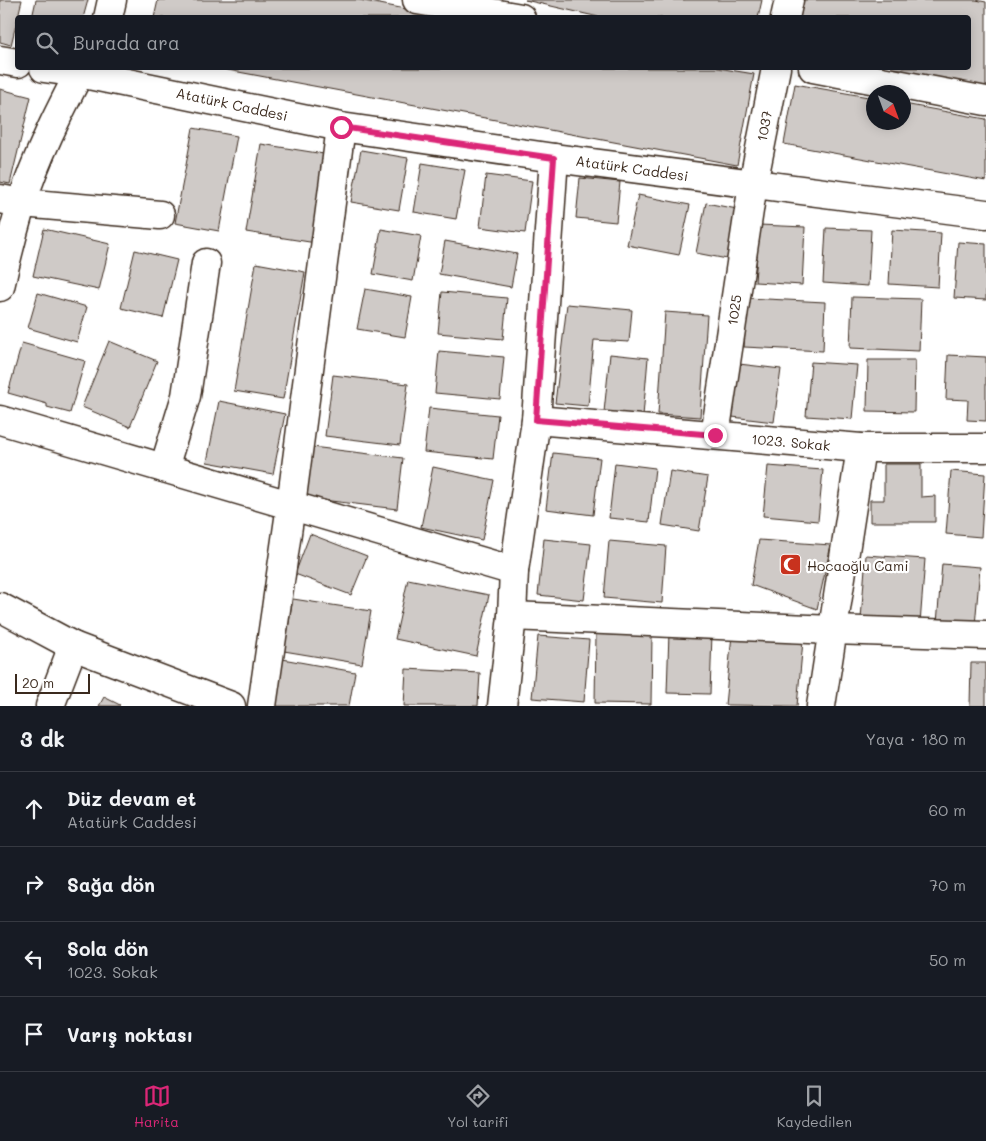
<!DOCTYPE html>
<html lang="tr">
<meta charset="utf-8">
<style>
:root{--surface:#171b24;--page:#242831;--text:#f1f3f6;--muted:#9ea1a6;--line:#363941;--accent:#db2777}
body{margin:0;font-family:Mali,sans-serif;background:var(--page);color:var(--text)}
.compass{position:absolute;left:866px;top:85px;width:45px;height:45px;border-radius:50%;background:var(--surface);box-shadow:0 2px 12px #0003;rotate:139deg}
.scale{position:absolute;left:15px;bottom:12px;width:75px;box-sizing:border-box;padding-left:5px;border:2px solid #3b2a1e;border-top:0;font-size:14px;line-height:18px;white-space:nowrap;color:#3b2a1e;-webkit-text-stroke:4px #fff;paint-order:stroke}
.stop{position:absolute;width:15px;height:15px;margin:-11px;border:4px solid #db2777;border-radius:50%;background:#fff}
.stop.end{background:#db2777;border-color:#fff;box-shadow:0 1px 5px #0008}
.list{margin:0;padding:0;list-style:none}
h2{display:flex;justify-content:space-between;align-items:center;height:65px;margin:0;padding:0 20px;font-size:21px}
h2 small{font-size:16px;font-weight:400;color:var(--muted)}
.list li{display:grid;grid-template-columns:32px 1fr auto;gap:15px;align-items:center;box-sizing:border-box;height:75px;padding:0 20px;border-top:1px solid var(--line)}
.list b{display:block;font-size:19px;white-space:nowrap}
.list p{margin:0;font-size:16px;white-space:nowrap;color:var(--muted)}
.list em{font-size:16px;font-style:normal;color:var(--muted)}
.icon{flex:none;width:28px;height:28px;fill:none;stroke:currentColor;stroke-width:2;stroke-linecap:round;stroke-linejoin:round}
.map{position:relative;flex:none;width:986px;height:706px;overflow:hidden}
.search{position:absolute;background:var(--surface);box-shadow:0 2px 12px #0003;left:15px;right:15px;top:15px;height:55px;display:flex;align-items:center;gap:12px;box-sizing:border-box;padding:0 18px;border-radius:5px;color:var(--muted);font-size:19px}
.sheet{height:365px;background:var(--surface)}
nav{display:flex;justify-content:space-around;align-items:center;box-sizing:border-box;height:70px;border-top:1px solid var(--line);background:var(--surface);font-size:14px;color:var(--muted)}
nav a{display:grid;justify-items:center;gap:2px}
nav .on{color:var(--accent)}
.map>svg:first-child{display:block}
</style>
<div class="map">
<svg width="986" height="706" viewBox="0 0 986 706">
<rect width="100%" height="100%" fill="#fff"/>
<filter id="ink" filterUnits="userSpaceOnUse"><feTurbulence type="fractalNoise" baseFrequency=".02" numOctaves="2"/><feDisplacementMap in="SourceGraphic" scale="10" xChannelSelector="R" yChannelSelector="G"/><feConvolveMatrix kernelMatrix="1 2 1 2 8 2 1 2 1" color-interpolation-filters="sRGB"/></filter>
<g filter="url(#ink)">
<g fill="#cfcac7" stroke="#3b2a1e">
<path d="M0 0H22L11 45 0 42Z"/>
<path d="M36 0H88L83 18H32Z"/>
<path d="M158 0H359L452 18H154Z"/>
<path d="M525 0H762L758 18H603Z"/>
<path d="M801 0H976L986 2V91L879 68H968V18H798Z"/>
<path d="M217 68H718L754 74 737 165Z"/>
<path d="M795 84 874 98V122H904V104L986 119V181L784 144Z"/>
<path d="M0 89 31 97 10 184 0 182Z"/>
<path d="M193 128 237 136 219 231 175 223Z"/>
<path d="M261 144 330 155 316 243 246 232Z"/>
<path d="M361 150 408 158 399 210 351 202Z"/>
<path d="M422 163 465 170 456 219 414 212Z"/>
<path d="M486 175 532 181 525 233 480 227Z"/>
<path d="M580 178 620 182 616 222 576 218Z"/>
<path d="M638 195 690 205 679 255 627 245Z"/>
<path d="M706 203 737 209 727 259 696 253Z"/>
<path d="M759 225 805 227 802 285 755 282Z"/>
<path d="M826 228 871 230 868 286 823 283Z"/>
<path d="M44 229 110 244 99 290 33 276Z"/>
<path d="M381 229 421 236 413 281 373 274Z"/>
<path d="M892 230 941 233 938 287 889 284Z"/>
<path d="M445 241 517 254 511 287 439 274Z"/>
<path d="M958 242 986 244V300L954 298Z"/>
<path d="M135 250 177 260 163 318 121 308Z"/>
<path d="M256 263 305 272 283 399 234 391Z"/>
<path d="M365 289 412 297 405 337 357 329Z"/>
<path d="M442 292 507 298 503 339 438 333Z"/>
<path d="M38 293 87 307 77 342 28 328Z"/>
<path d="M852 297 921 299 919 351 850 348Z"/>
<path d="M747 298 825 302 823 351 744 347Z"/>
<path d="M567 304 632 310 629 342 594 340 588 406 555 403Z"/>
<path d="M665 312 707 315 700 417 658 414Z"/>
<path d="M109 341 157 361 130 427 82 407Z"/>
<path d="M22 343 85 361 70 413 47 407V404L8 393Z"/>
<path d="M439 351 504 357 500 399 435 393Z"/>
<path d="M610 354 648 358 643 416 604 412Z"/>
<path d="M948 355 986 357V421L967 420 968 400 946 399Z"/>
<path d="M868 360H915L914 412 867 411Z"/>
<path d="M811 362 857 365 852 419 806 416Z"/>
<path d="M739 364 781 369 774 422 732 417Z"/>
<path d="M333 375 408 384 400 445 325 436Z"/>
<path d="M219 401 285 414 273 474 207 462Z"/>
<path d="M429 408 498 415 493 459 424 452Z"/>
<path d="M312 447 403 458 397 509 306 498Z"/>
<path d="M553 453 600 458 593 515 546 509Z"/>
<path d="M615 463 655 468 649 522 609 518Z"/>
<path d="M884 464H921V497L935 496V522H870V500H884Z"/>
<path d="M768 466 823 470 818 521 763 516Z"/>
<path d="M433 467 494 480 482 540 421 527Z"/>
<path d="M670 471 708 477 699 531 662 525Z"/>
<path d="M951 471 985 474 981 537 946 534Z"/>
<path d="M310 534 367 556 351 595 295 574Z"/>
<path d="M544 539 591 544 584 600 538 595Z"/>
<path d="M759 540 831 545 817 609 751 585Z"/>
<path d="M609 541 666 546 662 603 604 598Z"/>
<path d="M866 555 925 559 920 624 861 619Z"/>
<path d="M942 564 980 567 975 626 937 623Z"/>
<path d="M408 579 489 595 476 656 395 639Z"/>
<path d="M293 599 371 611 362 664 284 651Z"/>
<path d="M669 632 712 633 710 694 667 693Z"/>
<path d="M596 634 652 635 651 704 595 703Z"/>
<path d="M732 635 803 641 797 706 725 705Z"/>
<path d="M538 636 589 640 584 702 532 698Z"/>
<path d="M277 658 355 672 349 706H269Z"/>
<path d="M971 663H986V706H970Z"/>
<path d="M406 669 480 673 478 706H404Z"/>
<path d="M104 697 120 705 119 706H99Z"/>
</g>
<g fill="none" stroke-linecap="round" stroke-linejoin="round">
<defs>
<g id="minor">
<path d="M417 0 521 18"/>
<path d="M108 18 112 0"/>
<path d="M785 18 789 0"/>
<path d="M0 60 18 63"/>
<path d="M44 68 79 73 341 127 554 158 986 214"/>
<path d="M813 68 986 101"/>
<path d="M0 199 22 203 160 215"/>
<path d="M0 287C6 260 13 232 21 205 36 157 59 112 82 68"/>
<path d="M0 420 514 571"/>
<path d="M536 420 861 448H986"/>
<path d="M715 435 753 184 776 68"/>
<path d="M164 468 186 396 206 263"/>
<path d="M0 607 73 646 231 706"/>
<path d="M512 616 833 630 986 635"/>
<path d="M50 706 73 646"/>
<path d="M262 706 291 505 341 127"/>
<path d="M502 706 512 616 514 571 536 420 554 158"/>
<path d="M821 706 861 448"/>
</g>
</defs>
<use href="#minor" stroke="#3b2a1e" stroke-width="31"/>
<use href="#minor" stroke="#fff" stroke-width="28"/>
</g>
</g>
<g fill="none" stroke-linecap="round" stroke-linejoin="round" filter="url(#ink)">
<path stroke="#db2777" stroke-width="6" d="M341 127 554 158 536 420 715 435"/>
</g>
<defs>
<symbol id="mosque-square" viewBox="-11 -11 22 22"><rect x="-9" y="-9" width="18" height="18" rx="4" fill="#c8321e" stroke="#fff"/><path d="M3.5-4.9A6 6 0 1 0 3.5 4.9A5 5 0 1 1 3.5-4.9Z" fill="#fff"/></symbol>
</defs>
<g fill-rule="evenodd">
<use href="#mosque-square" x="778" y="552" width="25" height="25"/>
</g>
<g text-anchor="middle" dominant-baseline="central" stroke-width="4.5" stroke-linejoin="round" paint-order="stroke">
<g font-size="14" fill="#3b2a1e" stroke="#fff">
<text transform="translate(232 104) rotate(12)">Atatürk Caddesi</text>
<text transform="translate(764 126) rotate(-79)">1037</text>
<text transform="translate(632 168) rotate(8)">Atatürk Caddesi</text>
<text transform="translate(734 310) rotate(-82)">1025</text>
<text transform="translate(791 442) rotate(5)">1023. Sokak</text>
</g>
<g font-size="14" fill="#3b2a1e" stroke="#fff" text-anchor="start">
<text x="807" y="565">Hocaoğlu Cami</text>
</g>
</g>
</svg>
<svg class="compass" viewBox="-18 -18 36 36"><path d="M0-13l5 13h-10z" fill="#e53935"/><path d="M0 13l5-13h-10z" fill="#9ea1a6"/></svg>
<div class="scale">20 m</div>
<div class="stop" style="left:341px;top:127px"></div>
<div class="stop end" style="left:715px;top:435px"></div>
<div class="search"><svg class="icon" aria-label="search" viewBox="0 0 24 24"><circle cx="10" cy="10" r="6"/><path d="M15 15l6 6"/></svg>Burada ara</div>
</div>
<section class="sheet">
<h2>3 dk<small>Yaya · 180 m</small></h2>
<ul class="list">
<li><svg class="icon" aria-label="ahead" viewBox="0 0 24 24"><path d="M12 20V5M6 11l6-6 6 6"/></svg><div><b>Düz devam et</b><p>Atatürk Caddesi</p></div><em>60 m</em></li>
<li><svg class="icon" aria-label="right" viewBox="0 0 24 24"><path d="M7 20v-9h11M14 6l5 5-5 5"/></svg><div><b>Sağa dön</b></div><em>70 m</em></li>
<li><svg class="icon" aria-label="left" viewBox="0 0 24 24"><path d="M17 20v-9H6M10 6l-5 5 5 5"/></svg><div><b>Sola dön</b><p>1023. Sokak</p></div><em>50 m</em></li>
<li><svg class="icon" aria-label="arrive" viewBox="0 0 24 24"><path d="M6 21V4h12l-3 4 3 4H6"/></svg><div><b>Varış noktası</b></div></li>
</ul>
</section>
<nav>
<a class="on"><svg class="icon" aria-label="map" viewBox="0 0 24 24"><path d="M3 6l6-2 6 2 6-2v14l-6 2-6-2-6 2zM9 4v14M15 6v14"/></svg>Harita</a>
<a><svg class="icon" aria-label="directions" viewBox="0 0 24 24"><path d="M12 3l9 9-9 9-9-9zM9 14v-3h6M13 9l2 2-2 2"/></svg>Yol tarifi</a>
<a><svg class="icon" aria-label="saved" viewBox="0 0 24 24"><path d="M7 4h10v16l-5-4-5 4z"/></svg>Kaydedilen</a>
</nav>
